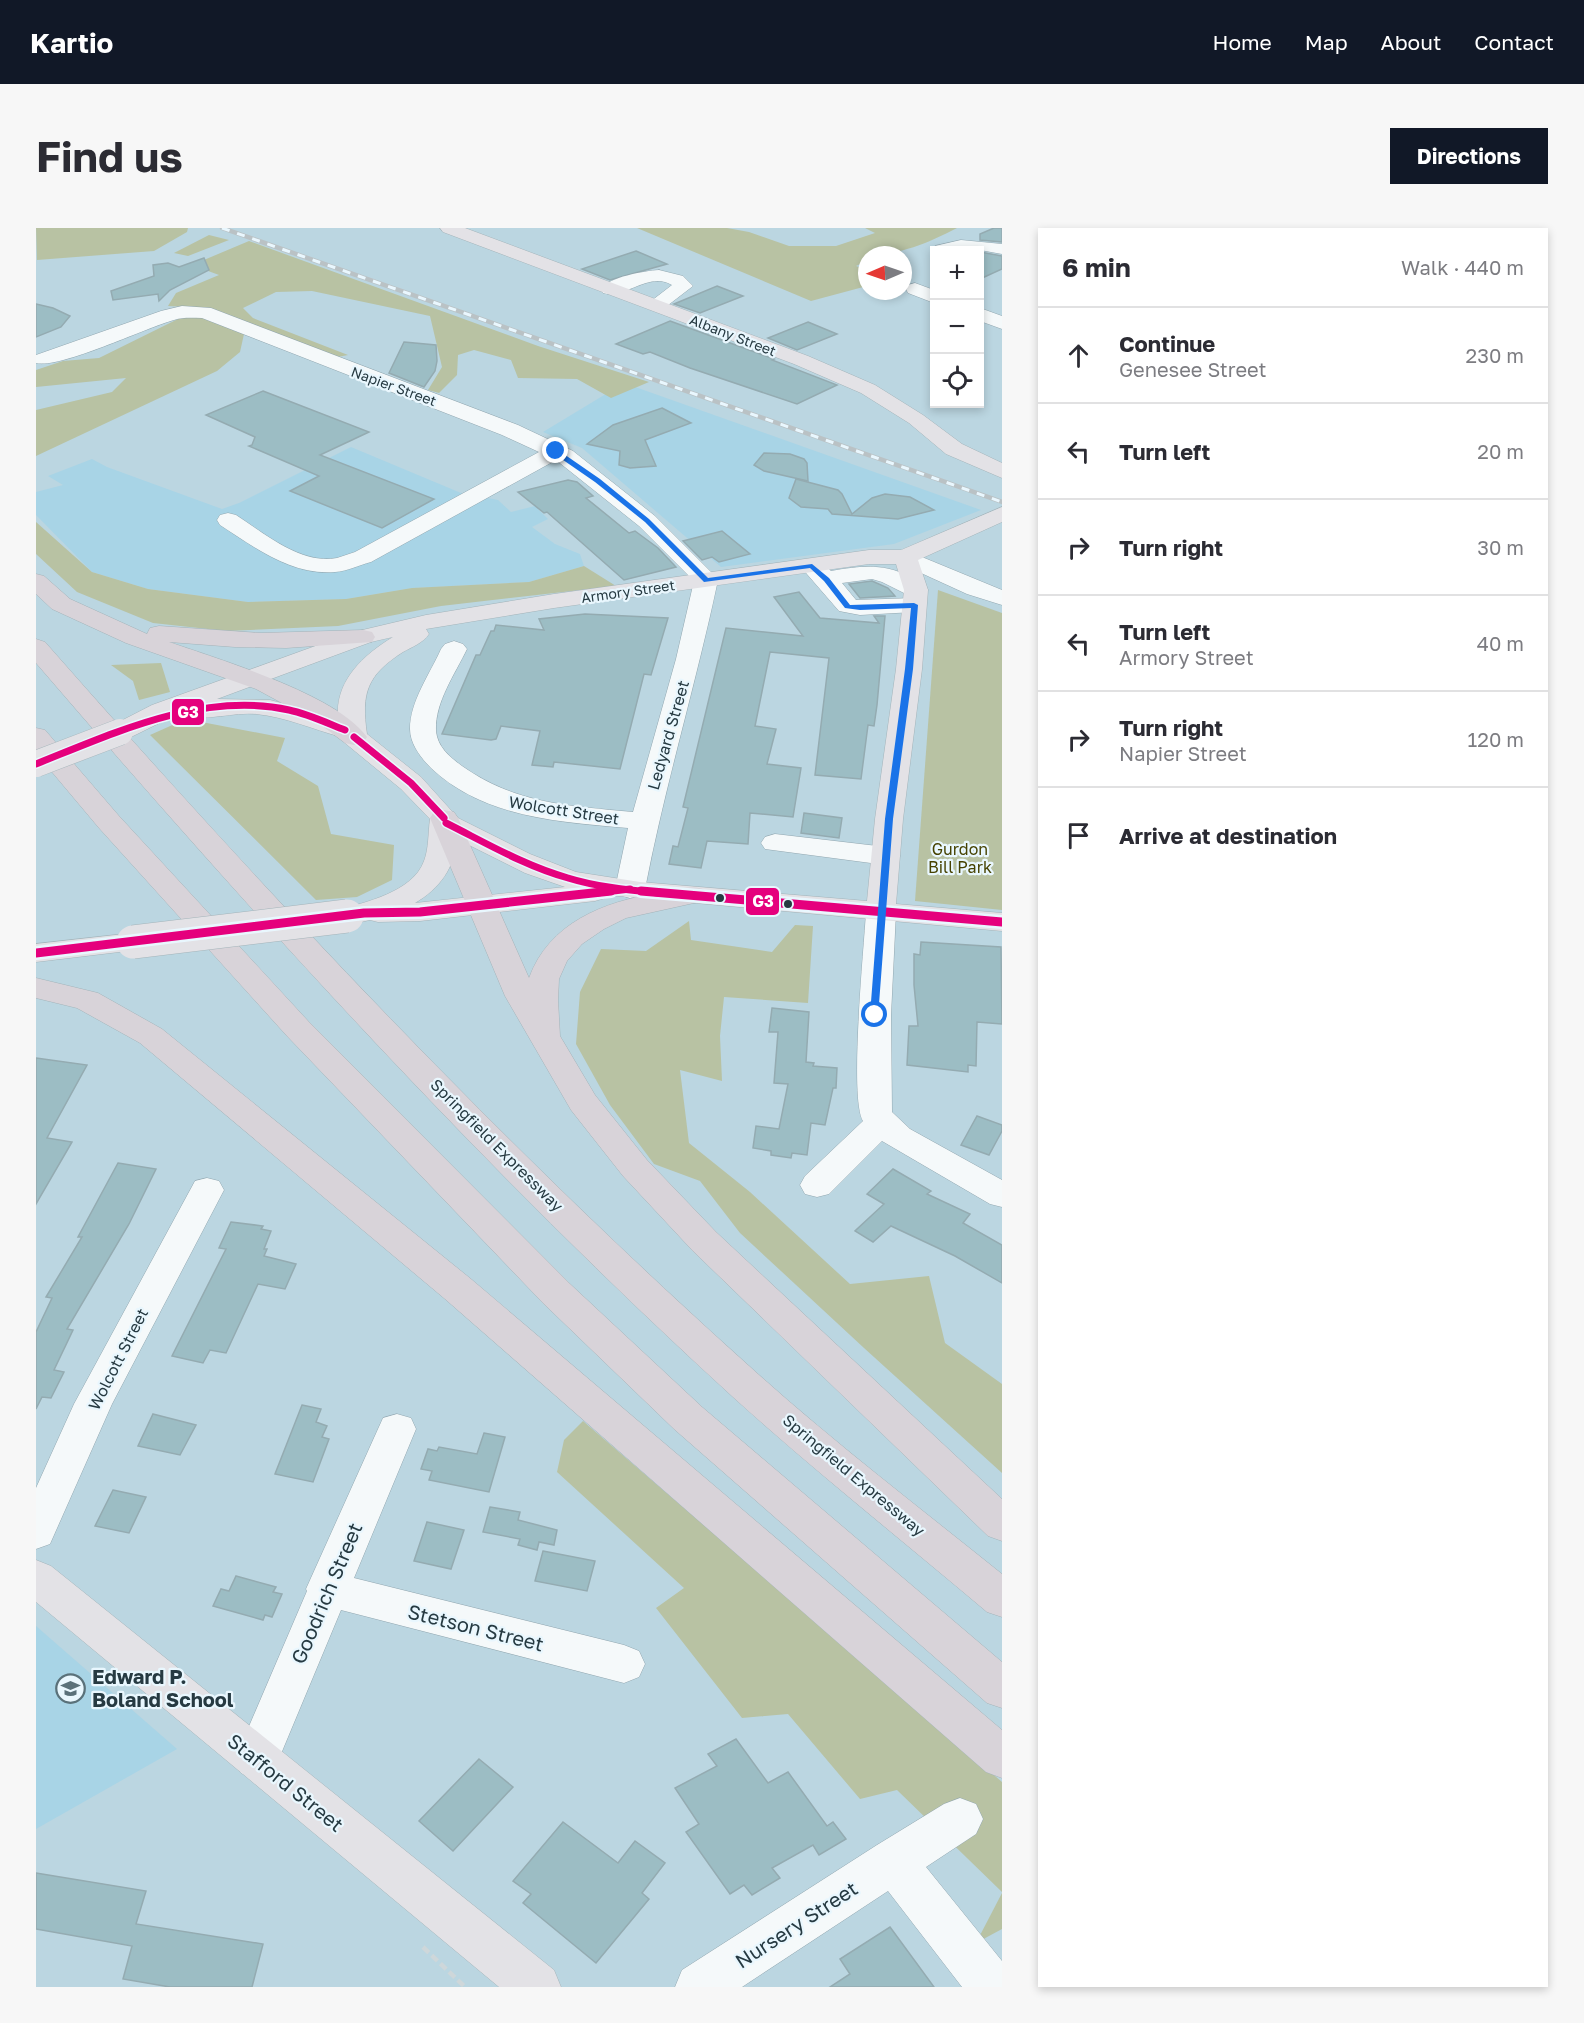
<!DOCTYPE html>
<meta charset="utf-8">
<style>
:root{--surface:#fff;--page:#f7f7f7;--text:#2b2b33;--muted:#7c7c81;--line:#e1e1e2;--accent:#111827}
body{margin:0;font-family:"Golos Text",sans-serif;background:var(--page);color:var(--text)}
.controls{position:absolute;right:18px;top:18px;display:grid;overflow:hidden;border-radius:0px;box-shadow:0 3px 9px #0003}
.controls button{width:54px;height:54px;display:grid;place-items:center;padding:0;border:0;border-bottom:2px solid var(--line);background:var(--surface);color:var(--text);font:30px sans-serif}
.compass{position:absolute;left:822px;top:18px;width:54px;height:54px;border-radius:50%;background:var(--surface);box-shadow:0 3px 9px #0003;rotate:268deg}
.stop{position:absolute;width:18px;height:18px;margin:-14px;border:4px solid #1a73e8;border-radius:50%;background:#fff}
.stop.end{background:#1a73e8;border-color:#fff;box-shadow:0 2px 6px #0008}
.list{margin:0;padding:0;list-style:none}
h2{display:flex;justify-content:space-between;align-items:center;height:78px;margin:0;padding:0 24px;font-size:26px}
h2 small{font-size:20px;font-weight:400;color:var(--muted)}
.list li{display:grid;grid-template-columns:39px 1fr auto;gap:18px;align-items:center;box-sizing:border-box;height:96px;padding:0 24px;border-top:2px solid var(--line)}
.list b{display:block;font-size:22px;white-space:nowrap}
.list p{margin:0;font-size:20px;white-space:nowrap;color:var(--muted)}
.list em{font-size:20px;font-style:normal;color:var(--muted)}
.icon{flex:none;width:33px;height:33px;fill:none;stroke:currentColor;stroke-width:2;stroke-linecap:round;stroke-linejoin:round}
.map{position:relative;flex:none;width:966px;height:1759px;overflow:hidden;border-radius:0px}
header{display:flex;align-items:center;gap:36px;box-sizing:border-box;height:84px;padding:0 30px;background:var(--accent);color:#fff}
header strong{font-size:28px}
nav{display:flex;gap:33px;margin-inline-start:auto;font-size:21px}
.intro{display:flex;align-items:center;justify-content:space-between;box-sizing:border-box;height:144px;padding:0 36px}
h1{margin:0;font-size:42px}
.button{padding:15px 27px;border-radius:0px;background:var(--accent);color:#fff;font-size:21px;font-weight:700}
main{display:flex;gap:36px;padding:0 36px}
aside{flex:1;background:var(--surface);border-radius:0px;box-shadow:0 3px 9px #0003}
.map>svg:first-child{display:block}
</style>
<header>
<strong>Kartio</strong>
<nav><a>Home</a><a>Map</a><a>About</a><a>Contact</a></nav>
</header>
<div class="intro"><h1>Find us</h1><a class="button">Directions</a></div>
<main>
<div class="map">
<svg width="966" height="1759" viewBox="0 0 966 1759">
<rect width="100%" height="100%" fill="#bbd6e1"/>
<g fill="#a8d4e6">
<path d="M588 155 945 282 858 316 685 339 546 220 507 204Z"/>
<path d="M315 219 425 265 462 272 475 284 499 278 512 291 496 299 519 316 544 326 548 338 493 354 376 360 310 371 212 374 112 361 56 344 0 287V264L27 257 12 248 56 231 71 239 186 281 203 275Z"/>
<path d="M0 1398 141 1521 0 1601Z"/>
</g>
<g fill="#b8c2a3">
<path d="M0 0H152L151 4 118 23 1 32Z"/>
<path d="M601 0H691L713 4 753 18H800L839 5 829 0H921C892 15 864 27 831 27V33L820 38 831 42V58L775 73Z"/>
<path d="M173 7 193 12 152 28 138 25Z"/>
<path d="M213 13 502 118 613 154 575 170 541 151 482 150 475 132 438 122 422 127 421 147 403 165 392 162 406 139 394 88 276 63 240 64 207 80 217 90 312 127 296 130 170 80 132 78 140 65 183 47 156 37Z"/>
<path d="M164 89 208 106 204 124 181 143 0 228V182L76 164 90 150 0 159V142L27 133 63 130 144 90Z"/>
<path d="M0 294 56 344 112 361 212 374 310 371 376 360 493 354 548 338 580 358 405 378 302 398 190 403 117 395 41 364 0 326Z"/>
<path d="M902 362 966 385V682L879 673Z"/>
<path d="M125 435 134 464 103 472 97 453 75 437Z"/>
<path d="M150 491 249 510 241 533 282 558 295 606 358 617 356 652 321 669 280 672 114 507Z"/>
<path d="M653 693 655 712 736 724 759 697 777 698 772 775 688 769 684 808 686 853 644 842 653 915 714 964 814 1056 893 1048 909 1115 966 1156V1245L828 1120 704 1005 664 953 618 936 574 877 540 816 544 764 565 721 610 723Z"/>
<path d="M547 1193 966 1554V1664L861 1562 824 1571 752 1486 706 1490 620 1380 648 1360 521 1244 528 1212Z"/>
<path d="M966 1665V1701L940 1715Z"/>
</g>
<g fill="#9cbdc4" stroke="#94abb1" stroke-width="1.5">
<path d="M958 0H966V14L944 12V6Z"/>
<path d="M600 23 631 36 574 52 546 41Z"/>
<path d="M944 24 966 28V41L944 51Z"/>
<path d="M168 30 173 42 134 62 123 73 122 66 77 72 75 63 118 48 117 37 132 35 143 39Z"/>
<path d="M681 58 707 68 664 85 638 76Z"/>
<path d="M0 76 17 80 34 88 25 99 0 109Z"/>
<path d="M634 93 738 131 736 132 801 157 761 176 654 140 614 124 607 126 580 116Z"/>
<path d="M772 94 801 106 761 122 732 110Z"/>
<path d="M368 114 400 117 401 133 399 143 388 159 353 145Z"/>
<path d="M227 163 333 204 284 227 398 271 346 300 254 263 283 248 213 218 216 217 219 209 170 187Z"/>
<path d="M626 180 655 195 609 212 620 238 594 240 583 237 584 223 551 216 577 197Z"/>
<path d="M728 225 754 226 768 231 771 235 772 253 728 243 718 237Z"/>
<path d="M760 251 802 262 806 266 816 286 836 270 849 266 874 269 898 282 862 291 796 286 792 281 765 279 753 270Z"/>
<path d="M532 252 541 254 557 268 550 270 593 305 599 303 622 320 640 339 588 352 511 284 508 285 482 264Z"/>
<path d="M686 303 714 326 683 334 676 329 666 332 647 313Z"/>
<path d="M836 353 852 360 859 368 824 370 813 356Z"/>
<path d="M763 364 784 390 843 395 838 388H849L841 477 838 498 832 497 825 551 779 547 793 430 734 424 719 498 740 501 731 536 765 540 757 589 714 585 712 616 671 613 665 640 633 636 637 618 642 619 652 580 647 579 690 400 767 408 738 369Z"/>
<path d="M549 386 632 390 615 447 608 446 584 541 518 534 517 539 496 537 504 503 465 498 460 511 455 512 406 506 440 427H444L455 403H458L460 397 508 402 503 391Z"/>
<path d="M768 585 806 590 803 610 765 605Z"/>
<path d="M885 714 965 719 966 796 941 794 940 838 932 837V844L871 837 873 798H882L878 757V726L884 727Z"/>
<path d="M736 780 773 784 770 834 778 835 777 838 801 840 800 860H797L789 897 775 895 771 927 756 925 755 930 735 927V923L717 920 720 898 743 901 752 856 738 855 742 804H733Z"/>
<path d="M0 830 51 837 11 910 36 914 0 976Z"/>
<path d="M941 888 966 897V903L953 927 925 917Z"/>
<path d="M82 935 120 941 93 996 31 1101 37 1102 18 1142 28 1144 15 1170 6 1169 0 1181V1104L16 1070 10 1069 46 1009H42Z"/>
<path d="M857 941 895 963 891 966 934 986 927 995 966 1017V1055L919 1028 855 998 837 1014 819 1003 848 976 831 966Z"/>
<path d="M195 994 227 998 225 1001 235 1003 228 1021H231L228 1028 260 1036 249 1061 222 1056 190 1125 174 1122 167 1135 136 1128 190 1021 183 1020Z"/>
<path d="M266 1177 285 1181 280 1194 291 1198 286 1209 293 1211 277 1254 239 1246Z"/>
<path d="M117 1186 160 1197 144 1227 102 1218Z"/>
<path d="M448 1205 469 1209 453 1264 393 1252 396 1243 385 1241 392 1221 401 1223 403 1219 441 1226Z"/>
<path d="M77 1262 110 1269 93 1305 59 1298Z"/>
<path d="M454 1279 484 1284 482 1292 521 1302 518 1317 503 1314 501 1322 482 1317 484 1311 447 1304Z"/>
<path d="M391 1294 428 1302 415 1341 378 1333Z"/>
<path d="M507 1323 559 1333 551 1363 499 1353Z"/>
<path d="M200 1348 240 1359 237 1364 246 1366 236 1389 229 1387 227 1392 177 1378 185 1361 193 1363Z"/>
<path d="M700 1511 732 1555 752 1544 791 1598 797 1594 810 1611 783 1627 777 1617 736 1640 744 1650 716 1667 708 1657 694 1666 650 1604 663 1596 639 1560 681 1538 672 1526Z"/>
<path d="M443 1531 477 1559 417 1623 383 1593Z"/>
<path d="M527 1594 582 1635 599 1613 629 1635 606 1665 613 1671 560 1735 487 1675 495 1666 477 1653Z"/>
<path d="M0 1645 110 1663 100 1696 227 1716 216 1759H134L87 1751 96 1718 0 1701Z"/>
<path d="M854 1699 898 1759H794L814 1746 804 1731Z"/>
</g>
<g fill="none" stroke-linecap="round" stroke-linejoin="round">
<defs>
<g id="minor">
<path d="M925 12 966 16V26L944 22H898V26L896 22 899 18Z"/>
<path d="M623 42 647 48 657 58 627 81H613L610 77 636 57C613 43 590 71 567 65L565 61C573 49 608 43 623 42Z"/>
<path d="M879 55 898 62V75L872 65 870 61 872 57Z"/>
<path d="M146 78 175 80 482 197 537 223 619 288 678 347 682 352C660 456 629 557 609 661L604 667 594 670 584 667 579 661 592 600C524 594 448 590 395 540 385 530 374 516 374 501 374 473 394 446 405 421L409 416 418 413 427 416 431 421C419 446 399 474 400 502 401 519 414 529 426 538 480 576 533 578 597 584L640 431 658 353 603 298 520 232 335 334C323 337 312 343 299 344 256 348 218 319 184 297L181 292 184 287 192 285 200 287C228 305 265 337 301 330 307 328 313 326 319 324L503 224 466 207 166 90C156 90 147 89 138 92 109 100 24 141 0 135V127L125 83Z"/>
<path d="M944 80 966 88V101L944 93Z"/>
<path d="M869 322 966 362V377L931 366 861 334 857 329 861 324Z"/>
<path d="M776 331 784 333 795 343C824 338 846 335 873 348 880 352 887 355 892 362L888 367 880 369 872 367 846 354 836 351 806 355 820 372 878 370 887 372 890 377 887 382 878 384 824 387 803 383 764 338 768 333Z"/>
<path d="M739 606 850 619 860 622 864 628 860 634 850 637 729 621 725 615 729 609Z"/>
<path d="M845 675 855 678 860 684 855 787 856 884 874 901 966 952V979L954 976 846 913 793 966 781 969 769 966 764 957 769 948 827 893C813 870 828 720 830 684L835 678Z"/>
<path d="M171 950 183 953 188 962 76 1176 14 1316 0 1321V1260L38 1176 159 953Z"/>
<path d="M361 1186 375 1190 380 1201 318 1350 588 1417 603 1423 609 1436 603 1449 588 1455 305 1382 237 1545 221 1551 205 1545 199 1531 271 1363 270 1361 342 1201 347 1190Z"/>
<path d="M924 1570 940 1576 947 1591 940 1606 890 1639 966 1733V1759H926L852 1663 706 1759H639L646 1742 841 1617 908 1576Z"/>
</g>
<g id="major">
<path d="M404 0H429L772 128 839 157 887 187 926 216 966 235V250L910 226 873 195 825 165 758 136 407 4Z"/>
<path d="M966 279V294L882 332 892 362 886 441 867 591 860 676 966 685V703L572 667 569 670 559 673 384 693 342 694 334 692 311 697 301 694 296 688 301 682C328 675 377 664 388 633 393 620 392 605 394 591L365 561 309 515 305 509C276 501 250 489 220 486 197 484 172 493 151 488L148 483 93 510 84 512 75 510 71 504 75 498 116 477 318 404 390 387 518 366 833 322H865ZM833 336H860L868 362 860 441 839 591 831 673 604 654 540 644 494 626 422 590 385 549 331 506C325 465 331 447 367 424 376 419 387 415 393 406L390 401 518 380ZM357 409C327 427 299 453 302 490L234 472 181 471 335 414ZM421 611 489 645 529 659 379 675C403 661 419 640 421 611Z"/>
<path d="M97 705 108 707 112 714 108 721 0 734V716Z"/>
<path d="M0 1332 15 1338 518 1742 525 1759H463L0 1374Z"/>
</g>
<g id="highway">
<path d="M0 346 8 348 34 371 111 406 114 400 123 398 225 405 327 402 336 404 339 409 336 414 250 420 199 419 133 414C182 431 302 467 331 509L327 515 318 517 309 515 281 494 220 461 90 415 16 381 0 366Z"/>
<path d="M0 411 9 414C234 670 467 918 722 1146 800 1216 884 1280 966 1346V1389L951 1384C867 1313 780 1244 698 1170 448 942 220 691 0 435Z"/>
<path d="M0 500 9 502 83 588 273 794 533 1055 666 1179 966 1434V1480L951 1475 638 1201 507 1075 251 808 63 600 0 525Z"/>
<path d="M408 582 418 584 422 590 493 750C513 695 567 674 622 665 637 662 652 657 667 661L672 667 667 673 590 690 568 701 546 716 531 733 523 751 522 772 524 808 559 867 611 932 680 1004 966 1271V1313L952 1308 656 1022 587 948 535 882 469 768 394 590 398 584Z"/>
<path d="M0 750 62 765 126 801 435 1051 966 1502V1550L950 1544 409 1071 104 815 41 780 0 770Z"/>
</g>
</defs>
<use href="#minor" stroke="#92a7b0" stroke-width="1"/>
<use href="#major" stroke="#a4b4ba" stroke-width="1"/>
<use href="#highway" stroke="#a4b4ba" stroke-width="1"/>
<path stroke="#ced7da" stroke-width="4.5" stroke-dasharray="8 4" stroke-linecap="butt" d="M387 1719 429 1759"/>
<use href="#minor" fill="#f5f9fa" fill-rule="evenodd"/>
<use href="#major" fill="#e3e2e6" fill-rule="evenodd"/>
<use href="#highway" fill="#d8d3d9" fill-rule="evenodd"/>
<defs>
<path id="rail" d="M186 0 966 274"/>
</defs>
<use href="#rail" stroke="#bac2c5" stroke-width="4.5"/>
<use href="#rail" stroke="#e9f7fe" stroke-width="3" stroke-dasharray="8" stroke-linecap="butt"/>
<defs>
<path id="major-bridge-far1" d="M0 536 84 504"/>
<path id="major-bridge" d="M97 714 311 688"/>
</defs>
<use href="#major-bridge-far1" stroke="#a4b4ba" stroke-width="27" stroke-linecap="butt"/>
<use href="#major-bridge" stroke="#a4b4ba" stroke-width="34" stroke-linecap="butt"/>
<use href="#major-bridge-far1" stroke="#e3e2e6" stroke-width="26"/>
<use href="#major-bridge" stroke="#e3e2e6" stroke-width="33"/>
<defs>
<g id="bus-1-far1">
<path d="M318 509 375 555 408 590"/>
<path d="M0 536C78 505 167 463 253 482 272 486 291 495 309 502"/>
<path d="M410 595C450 615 489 638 532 650 561 659 593 662 623 665"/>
<path d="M561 665 594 661"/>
</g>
<g id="bus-1">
<path d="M605 663 966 694"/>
<path d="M0 725 328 685 384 684 575 663"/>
</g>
</defs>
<use href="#bus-1-far1" stroke="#e9f7fe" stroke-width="10"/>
<use href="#bus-1" stroke="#e9f7fe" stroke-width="14"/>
<use href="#bus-1-far1" stroke="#e5007d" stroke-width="7"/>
<use href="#bus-1" stroke="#e5007d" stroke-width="9"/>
</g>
<path fill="#1a73e8" d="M517 222H522L564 251 613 291 672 350 776 336 793 350 814 377 878 375 882 377 877 441 857 591 842 789 834 787 849 591 869 441 875 380 824 382 809 380 788 353 774 340 668 354 609 294 559 254 517 225Z"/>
<defs>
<symbol id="school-ring" viewBox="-11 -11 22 22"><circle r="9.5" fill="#e9f7fe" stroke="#5a717a" stroke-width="1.5"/><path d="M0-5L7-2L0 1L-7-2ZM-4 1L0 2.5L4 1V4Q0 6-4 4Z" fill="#5a717a"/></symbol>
</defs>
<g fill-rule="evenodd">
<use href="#school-ring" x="18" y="1444" width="33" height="33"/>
</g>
<g fill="#263a42" stroke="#e9f7fe" stroke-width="2">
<circle cx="684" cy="670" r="5"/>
<circle cx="752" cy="676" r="5"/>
</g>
<g text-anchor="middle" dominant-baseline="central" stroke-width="4.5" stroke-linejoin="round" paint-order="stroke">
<g font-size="14" fill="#263a42" stroke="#e9f7fe">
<text transform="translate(697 107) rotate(21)">Albany Street</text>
<text transform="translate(358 158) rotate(20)">Napier Street</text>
<text transform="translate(592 363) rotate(-8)">Armory Street</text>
</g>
<g font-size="16" fill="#263a42" stroke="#e9f7fe">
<text transform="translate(632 507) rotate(-74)">Ledyard Street</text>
<text transform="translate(528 582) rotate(9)">Wolcott Street</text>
<text transform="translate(461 917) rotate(45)">Springfield Expressway</text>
<text transform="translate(82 1131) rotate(-63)">Wolcott Street</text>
<text transform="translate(818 1247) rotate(40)">Springfield Expressway</text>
</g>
<g font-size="16" fill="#464201" stroke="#e9f7fe">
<text x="924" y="621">Gurdon<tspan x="924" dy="18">Bill Park</tspan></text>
</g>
<g font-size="20" fill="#263a42" stroke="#e9f7fe">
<text transform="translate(290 1365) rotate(-67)">Goodrich Street</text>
<text transform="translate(440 1399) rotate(14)">Stetson Street</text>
<text transform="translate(250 1554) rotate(39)">Stafford Street</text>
<text transform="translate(760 1696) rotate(-33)">Nursery Street</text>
</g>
<g font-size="20" font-weight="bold" fill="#263a42" stroke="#e9f7fe" text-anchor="start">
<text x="56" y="1448">Edward P.<tspan x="56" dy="23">Boland School</tspan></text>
</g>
</g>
<g stroke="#e9f7fe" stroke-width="2">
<rect x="135" y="470" width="34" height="28" rx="6" fill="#e5007d"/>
<rect x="709" y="659" width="35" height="29" rx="6" fill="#e5007d"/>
</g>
<g font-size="16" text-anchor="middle" font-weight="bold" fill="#fff">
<text x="152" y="490">G3</text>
<text x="727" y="679">G3</text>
</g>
</svg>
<div class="controls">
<button>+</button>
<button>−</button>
<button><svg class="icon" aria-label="locate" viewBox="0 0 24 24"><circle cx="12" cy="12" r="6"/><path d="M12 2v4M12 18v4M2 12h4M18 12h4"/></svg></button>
</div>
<svg class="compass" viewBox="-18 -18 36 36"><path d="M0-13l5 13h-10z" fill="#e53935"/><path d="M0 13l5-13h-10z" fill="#7c7c81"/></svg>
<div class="stop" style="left:839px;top:787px"></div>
<div class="stop end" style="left:520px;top:223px"></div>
</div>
<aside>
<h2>6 min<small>Walk · 440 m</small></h2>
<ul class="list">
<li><svg class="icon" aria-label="ahead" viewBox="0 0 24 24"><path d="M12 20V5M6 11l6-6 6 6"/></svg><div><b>Continue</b><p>Genesee Street</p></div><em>230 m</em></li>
<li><svg class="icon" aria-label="left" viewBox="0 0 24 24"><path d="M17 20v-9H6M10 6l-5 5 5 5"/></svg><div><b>Turn left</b></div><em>20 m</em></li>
<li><svg class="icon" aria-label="right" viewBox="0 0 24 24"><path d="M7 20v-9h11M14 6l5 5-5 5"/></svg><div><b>Turn right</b></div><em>30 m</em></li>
<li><svg class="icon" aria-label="left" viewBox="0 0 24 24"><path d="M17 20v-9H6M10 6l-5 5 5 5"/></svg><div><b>Turn left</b><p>Armory Street</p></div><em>40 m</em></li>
<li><svg class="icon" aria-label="right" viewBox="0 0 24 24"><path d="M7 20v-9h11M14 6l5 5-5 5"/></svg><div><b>Turn right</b><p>Napier Street</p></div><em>120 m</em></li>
<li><svg class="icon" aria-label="arrive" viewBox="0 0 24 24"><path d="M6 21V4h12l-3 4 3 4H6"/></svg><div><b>Arrive at destination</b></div></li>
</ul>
</aside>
</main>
